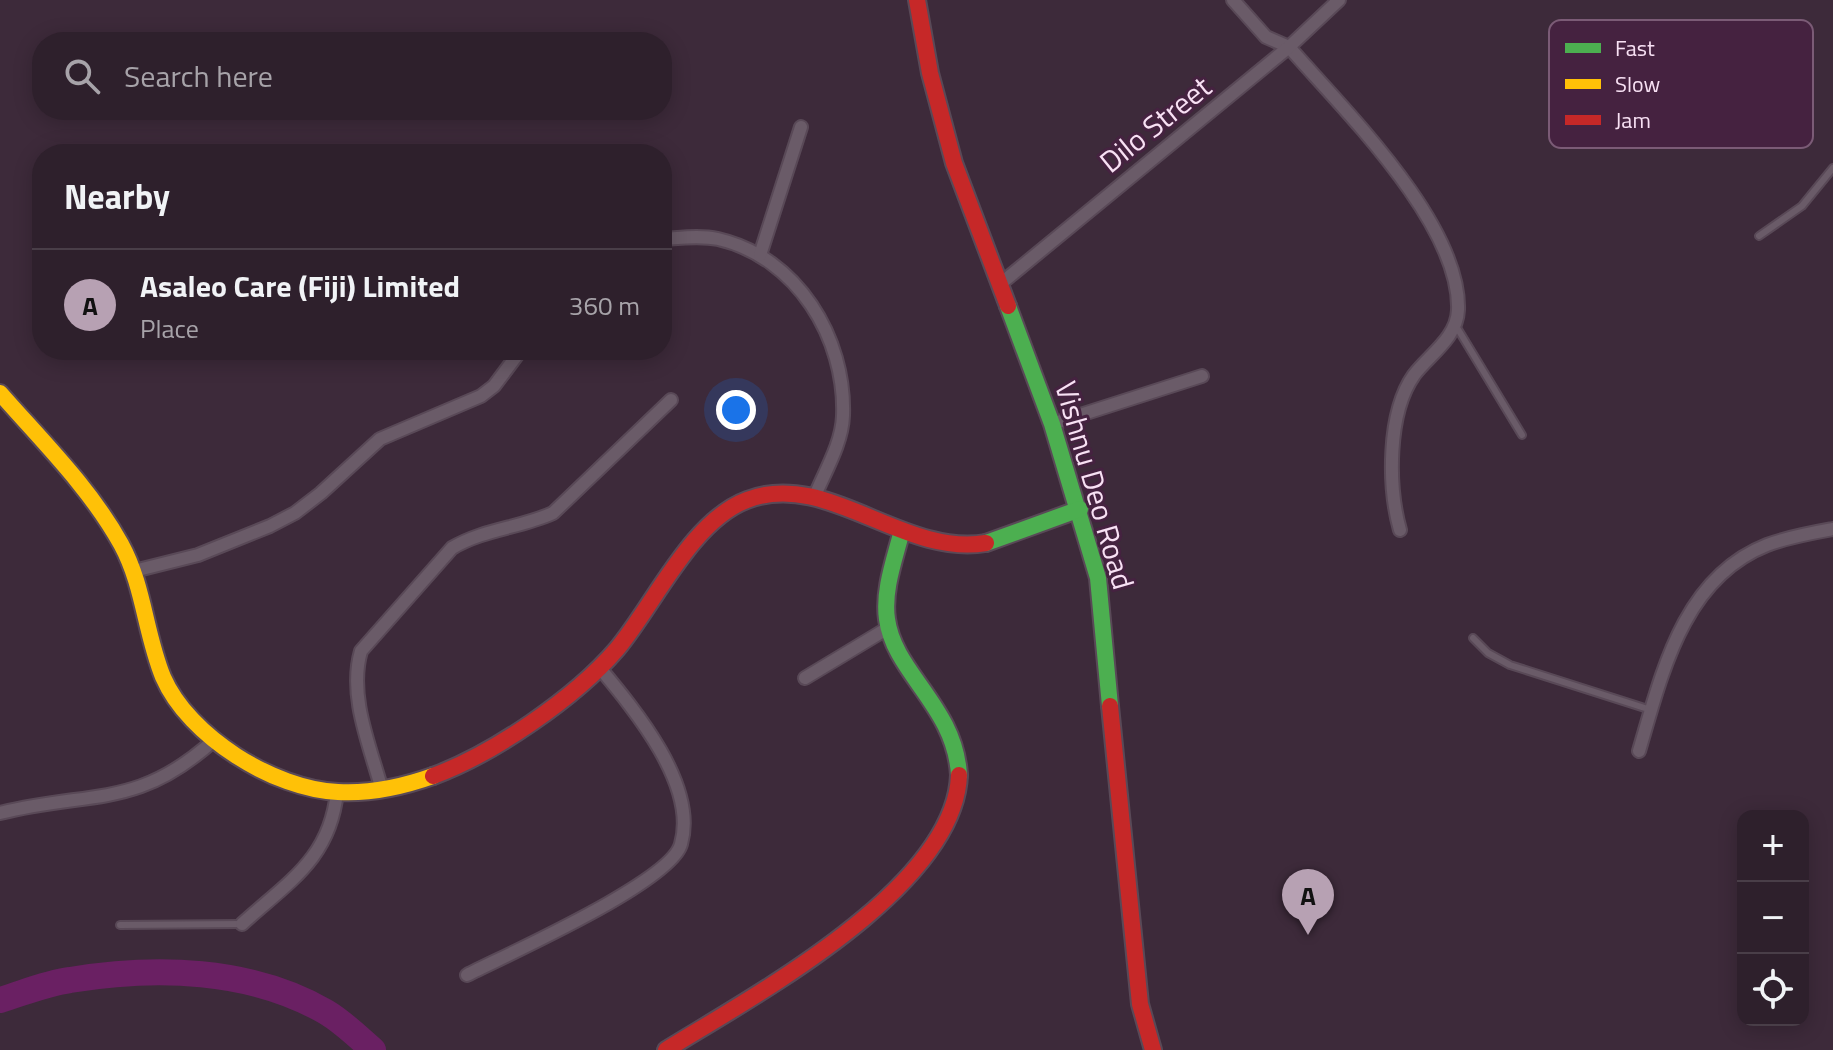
<!DOCTYPE html>
<meta charset="utf-8">
<style>
:root{--surface:#2e202c;--page:#3a2d38;--text:#f1f3f6;--muted:#a7a3a9;--line:#493e48;--accent:#b7a1b3}
body{margin:0;font-family:"Titillium Web",sans-serif;background:var(--page);color:var(--text)}
.controls{position:absolute;right:24px;bottom:24px;display:grid;overflow:hidden;border-radius:16px;box-shadow:0 4px 20px #0003}
.controls button{width:72px;height:72px;display:grid;place-items:center;padding:0;border:0;border-bottom:2px solid var(--line);background:var(--surface);color:var(--text);font:40px sans-serif}
.you{position:absolute;left:736px;top:410px;width:28px;height:28px;margin:-20px;border:6px solid #fff;border-radius:50%;background:#1a73e8;box-shadow:0 0 0 12px #1a73e833}
.badge{display:grid;place-items:center;width:52px;height:52px;border-radius:50%;background:var(--accent);color:#111;font-size:26px;font-weight:700}
.pin{position:absolute;translate:-50% -66px;filter:drop-shadow(0 2px 4px #0008)}
.pin::after{content:'';position:absolute;top:42px;width:28px;height:24px;background:inherit;clip-path:polygon(0 0,100% 0,50% 100%)}
.list{margin:0;padding:0;list-style:none}
h2{display:flex;justify-content:space-between;align-items:center;height:104px;margin:0;padding:0 32px;font-size:34px}
h2 small{font-size:26px;font-weight:400;color:var(--muted)}
.list li{display:grid;grid-template-columns:52px 1fr auto;gap:24px;align-items:center;box-sizing:border-box;height:112px;padding:0 32px;border-top:2px solid var(--line)}
.list b{display:block;font-size:30px;white-space:nowrap}
.list p{margin:0;font-size:26px;white-space:nowrap;color:var(--muted)}
.list em{font-size:26px;font-style:normal;color:var(--muted)}
.icon{flex:none;width:44px;height:44px;fill:none;stroke:currentColor;stroke-width:2;stroke-linecap:round;stroke-linejoin:round}
.map{position:relative;flex:none;width:1833px;height:1050px;overflow:hidden}
.search{position:absolute;background:var(--surface);box-shadow:0 4px 20px #0003;left:32px;top:32px;width:640px;height:88px;display:flex;align-items:center;gap:20px;box-sizing:border-box;padding:0 28px;border-radius:32px;color:var(--muted);font-size:30px}
.panel{position:absolute;background:var(--surface);box-shadow:0 4px 20px #0003;left:32px;top:144px;width:640px;height:216px;border-radius:32px}
.map>svg:first-child{display:block}
</style>
<div class="map">
<svg width="1833" height="1050" viewBox="0 0 1833 1050">
<rect width="100%" height="100%" fill="#3d2a3a"/>
<g fill="none" stroke-linecap="round" stroke-linejoin="round">
<path stroke="#6a2063" stroke-width="26" d="M0 1000C23 993 47 983 70 980 155 966 250 968 326 1012 343 1022 358 1037 373 1050"/>
<defs>
<g id="lane">
<path d="M1759 236 1802 206 1833 168"/>
<path d="M1456 326 1522 435"/>
<path d="M1473 638 1488 653 1510 665 1651 710"/>
<path d="M120 925 242 924"/>
</g>
<g id="street">
<path d="M1233 0 1266 37 1289 47C1343 109 1461 224 1458 310 1457 338 1429 355 1414 375 1387 413 1388 487 1400 530"/>
<path d="M662 239C680 238 700 235 718 239 797 257 846 338 843 416 842 444 824 473 814 498"/>
<path d="M760 255 801 127"/>
<path d="M999 285 1289 47 1339 0"/>
<path d="M1052 424 1202 376"/>
<path d="M134 571 198 555 270 526 295 513 321 493 380 439 481 396 494 386 521 350"/>
<path d="M805 678 888 628"/>
<path d="M1639 751C1662 673 1683 578 1767 545 1788 537 1811 533 1833 529"/>
<path d="M382 790C370 746 348 696 361 651L452 548C484 529 520 528 553 513L671 400"/>
<path d="M0 813C90 790 136 810 213 741"/>
<path d="M242 924C288 882 330 859 337 792"/>
<path d="M467 975C508 954 671 882 681 844 698 785 634 709 599 667"/>
</g>
<g id="fast">
<path d="M1008 306 1052 424 1098 578 1110 706"/>
<path d="M901 534C894 561 883 591 887 619 894 673 955 706 959 775"/>
<path d="M986 543 1080 509"/>
</g>
<path id="slow" d="M0 393C42 441 90 488 121 544 144 586 145 633 163 677 189 737 274 789 338 792 372 794 402 787 433 776"/>
<g id="jam">
<path d="M917 0 930 73 954 163 1008 306"/>
<path d="M1110 706 1140 1004 1153 1050"/>
<path d="M433 776C493 754 575 698 617 649 654 605 691 521 747 500 826 469 902 557 986 543"/>
<path d="M666 1050C753 996 955 888 959 775"/>
</g>
</defs>
<use href="#lane" stroke="#594957" stroke-width="10"/>
<use href="#street" stroke="#594957" stroke-width="16"/>
<use href="#fast" stroke="#594957" stroke-width="20"/>
<use href="#slow" stroke="#594957" stroke-width="20"/>
<use href="#jam" stroke="#594957" stroke-width="20"/>
<use href="#lane" stroke="#6a5b68" stroke-width="6"/>
<use href="#street" stroke="#6a5b68" stroke-width="12"/>
<use href="#fast" stroke="#4caf50" stroke-width="16"/>
<use href="#slow" stroke="#ffc107" stroke-width="16"/>
<use href="#jam" stroke="#c62828" stroke-width="16"/>
</g>
<g text-anchor="middle" dominant-baseline="central" stroke-width="6" stroke-linejoin="round" paint-order="stroke">
<g font-size="30" fill="#f8e1f4" stroke="#452240">
<text transform="translate(1155 124) rotate(-39)">Dilo Street</text>
<text transform="translate(1095 485) rotate(74)">Vishnu Deo Road</text>
</g>
</g>
<rect x="1549" y="20" width="264" height="128" rx="12" fill="#452240" stroke="#7b5b76" stroke-width="2"/>
<rect x="1565" y="43" width="36" height="10" fill="#4caf50"/>
<rect x="1565" y="79" width="36" height="10" fill="#ffc107"/>
<rect x="1565" y="115" width="36" height="10" fill="#c62828"/>
<g font-size="22" fill="#f8e1f4">
<text x="1615" y="56">Fast</text>
<text x="1615" y="92">Slow</text>
<text x="1615" y="128">Jam</text>
</g>
</svg>
<div class="controls">
<button>+</button>
<button>−</button>
<button><svg class="icon" aria-label="locate" viewBox="0 0 24 24"><circle cx="12" cy="12" r="6"/><path d="M12 2v4M12 18v4M2 12h4M18 12h4"/></svg></button>
</div>
<div class="you"></div>
<div class="pin badge" style="left:1308px;top:935px">A</div>
<div class="search"><svg class="icon" aria-label="search" viewBox="0 0 24 24"><circle cx="10" cy="10" r="6"/><path d="M15 15l6 6"/></svg>Search here</div>
<section class="panel">
<h2>Nearby<small></small></h2>
<ul class="list">
<li><span class="badge">A</span><div><b>Asaleo Care (Fiji) Limited</b><p>Place</p></div><em>360 m</em></li>
</ul>
</section>
</div>
